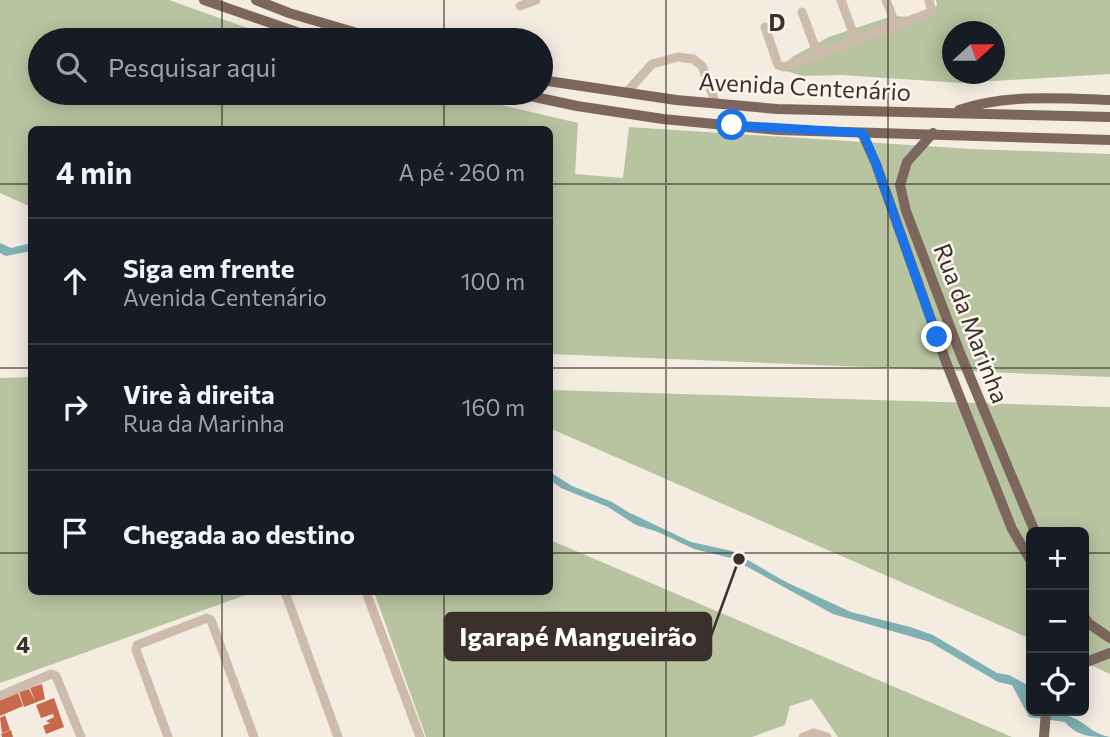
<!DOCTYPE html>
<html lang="pt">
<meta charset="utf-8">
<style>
:root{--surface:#171b24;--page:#20242c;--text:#f1f3f6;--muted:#9ea1a6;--line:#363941}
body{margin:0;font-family:Commissioner,sans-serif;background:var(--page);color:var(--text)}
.controls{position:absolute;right:21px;bottom:21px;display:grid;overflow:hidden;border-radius:10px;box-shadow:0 4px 18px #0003}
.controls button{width:63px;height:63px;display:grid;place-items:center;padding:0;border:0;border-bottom:2px solid var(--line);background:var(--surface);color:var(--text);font:35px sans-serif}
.compass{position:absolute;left:942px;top:21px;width:63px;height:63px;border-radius:50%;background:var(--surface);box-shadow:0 4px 18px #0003;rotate:69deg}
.stop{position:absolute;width:21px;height:21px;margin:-16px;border:5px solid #1a73e8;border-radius:50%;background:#fff}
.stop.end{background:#1a73e8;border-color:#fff;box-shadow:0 2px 7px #0008}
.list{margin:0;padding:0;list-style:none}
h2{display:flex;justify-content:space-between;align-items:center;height:91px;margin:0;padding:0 28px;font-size:30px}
h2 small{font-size:23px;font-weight:400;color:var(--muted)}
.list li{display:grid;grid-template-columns:46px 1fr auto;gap:21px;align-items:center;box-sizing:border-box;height:126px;padding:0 28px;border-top:2px solid var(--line)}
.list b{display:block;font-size:26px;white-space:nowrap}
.list p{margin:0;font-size:23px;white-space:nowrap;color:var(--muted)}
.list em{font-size:23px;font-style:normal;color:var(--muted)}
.icon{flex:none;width:38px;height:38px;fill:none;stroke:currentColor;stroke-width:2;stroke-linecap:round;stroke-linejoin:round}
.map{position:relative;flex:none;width:1110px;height:737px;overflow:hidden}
.search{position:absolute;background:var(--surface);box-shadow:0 4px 18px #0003;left:28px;top:28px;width:525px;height:77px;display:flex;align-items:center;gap:18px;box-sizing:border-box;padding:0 24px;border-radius:38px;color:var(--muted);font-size:26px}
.panel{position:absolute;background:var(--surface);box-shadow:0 4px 18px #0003;left:28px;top:126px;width:525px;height:469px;border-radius:10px}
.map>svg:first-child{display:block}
</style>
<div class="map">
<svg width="1110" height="737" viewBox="0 0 1110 737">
<rect width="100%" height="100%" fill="#f4ebe1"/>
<g fill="#b8c4a0" fill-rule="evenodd">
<path d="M0 0H169L281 40H40V93H451L578 123 575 174 623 178 629 127 972 149 1110 154V377L550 354V130H32L31 207 0 193Z"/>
<path d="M936 0H1110V74L961 83 842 75 802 76 780 69 792 57 829 37 892 16 912 17 937 6ZM953 32H995V74H953Z"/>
<path d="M31 377 32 592H254L0 683V378Z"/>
<path d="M550 390 1110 407V674L1084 662V532H1031V639L554 430 550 427Z"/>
<path d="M550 540 1012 737H838L812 699 790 706 785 725 752 737H426L374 592H550Z"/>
</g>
<g fill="#7fb0b2">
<path d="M0 243 11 248 31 243V251L6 256 0 253Z"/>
<path d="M550 472 572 486 612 502 628 512 691 542 732 551 786 582 851 612 910 627 933 635 997 673 1009 675 1031 687V711C1046 711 1063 712 1076 719 1090 727 1094 734 1110 737 1091 737 1078 737 1065 722L1029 717 1012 685 998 682 930 642 833 614 731 558 694 549 658 532 636 525 608 507 561 488 550 480Z"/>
</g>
<g fill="#c8694b">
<path d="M42 684 45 699 24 707 19 692 29 689 35 701 30 688Z"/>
<path d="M18 693 23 706 0 716V699Z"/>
<path d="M54 698 64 727 46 734 43 726 50 723 46 721 54 717 53 714 41 718 36 705Z"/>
<path d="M5 715 10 730 2 733 0 718Z"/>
<path d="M11 730 13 737H2L1 734Z"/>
</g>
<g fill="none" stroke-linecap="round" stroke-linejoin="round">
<g stroke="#cdbbac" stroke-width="9">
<path d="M841 0 856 41"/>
<path d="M886 0 896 26"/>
<path d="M520 6 536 0"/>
<path d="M802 12 818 55"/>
<path d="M765 27 778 65 784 67 932 12 929 0"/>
<path d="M626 93 652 64 678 57 693 59 702 66 716 104"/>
<path d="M285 592 338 737"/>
<path d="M366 592 420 737"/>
<path d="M0 696 51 674 56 676 81 737"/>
<path d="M168 737 136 650 137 645 207 618 211 620 254 737"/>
<path d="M803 737 814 733 827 737"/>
</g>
<g stroke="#7d675c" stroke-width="10">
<path d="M204 0 320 40"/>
<path d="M256 0 289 13 381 40"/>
<path d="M541 80 676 100 777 109 1110 117"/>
<path d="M516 93 577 106 663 119 778 130 1110 140"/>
<path d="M959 110C1006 94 1061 98 1110 100"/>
<path d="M862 133 876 164 946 362 1012 529 1031 561"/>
<path d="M933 133 907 162 900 185 906 211 960 353 1035 532"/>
<path d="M1084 616 1088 623 1110 638"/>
<path d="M1084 663 1110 653"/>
<path d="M1044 737 1046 711"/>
</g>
</g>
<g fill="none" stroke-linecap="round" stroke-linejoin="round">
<path stroke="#1a73e8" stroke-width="9" d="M732 125 863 133 876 164 937 337"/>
</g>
<path fill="none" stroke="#3b302b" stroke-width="2" stroke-opacity="0.55" d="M222 0V40M444 0V40M666 0V737M888 0V737M222 93V130M444 93V130M0 184H32M550 184H1110M0 368H32M550 368H1110M0 553H32M550 553H1031M1084 553H1110M222 592V737M444 592V737"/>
<g text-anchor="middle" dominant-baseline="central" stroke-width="5" stroke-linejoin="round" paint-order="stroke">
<g font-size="24" fill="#3b302b" stroke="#fbf5ee">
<text transform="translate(805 86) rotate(3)">Avenida Centenário</text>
<text transform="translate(972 323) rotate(69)">Rua da Marinha</text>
</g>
</g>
<g font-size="23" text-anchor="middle" font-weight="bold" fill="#3b302b" stroke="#fbf5ee" stroke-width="5" stroke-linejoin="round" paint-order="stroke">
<text x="777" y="31">D</text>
<text x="23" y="653">4</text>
</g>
<path fill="none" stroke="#3b302b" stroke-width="2.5" d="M739 559L711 636"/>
<circle fill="#3b302b" stroke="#fbf5ee" stroke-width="2.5" cx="739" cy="559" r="7"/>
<rect fill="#3b302b" stroke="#3b302b" stroke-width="2.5" x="445" y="613" width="266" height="47" rx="7"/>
<g font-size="26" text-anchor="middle" font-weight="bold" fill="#fff">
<text x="578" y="646">Igarapé Mangueirão</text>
</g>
</svg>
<div class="controls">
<button>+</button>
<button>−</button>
<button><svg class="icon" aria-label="locate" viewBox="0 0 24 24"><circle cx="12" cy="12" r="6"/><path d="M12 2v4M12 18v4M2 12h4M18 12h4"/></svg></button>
</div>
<svg class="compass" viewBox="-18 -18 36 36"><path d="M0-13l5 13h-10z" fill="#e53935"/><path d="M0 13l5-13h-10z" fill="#9ea1a6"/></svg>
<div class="stop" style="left:732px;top:125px"></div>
<div class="stop end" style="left:937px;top:337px"></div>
<div class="search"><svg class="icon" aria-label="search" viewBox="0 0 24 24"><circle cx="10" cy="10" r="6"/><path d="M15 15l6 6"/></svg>Pesquisar aqui</div>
<section class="panel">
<h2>4 min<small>A pé · 260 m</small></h2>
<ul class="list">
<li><svg class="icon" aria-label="ahead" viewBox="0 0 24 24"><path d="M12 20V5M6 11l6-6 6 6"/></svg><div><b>Siga em frente</b><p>Avenida Centenário</p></div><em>100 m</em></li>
<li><svg class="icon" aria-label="right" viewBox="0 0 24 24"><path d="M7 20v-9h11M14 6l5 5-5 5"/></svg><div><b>Vire à direita</b><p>Rua da Marinha</p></div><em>160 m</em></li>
<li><svg class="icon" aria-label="arrive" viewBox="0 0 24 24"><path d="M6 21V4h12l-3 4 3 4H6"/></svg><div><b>Chegada ao destino</b></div></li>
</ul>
</section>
</div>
